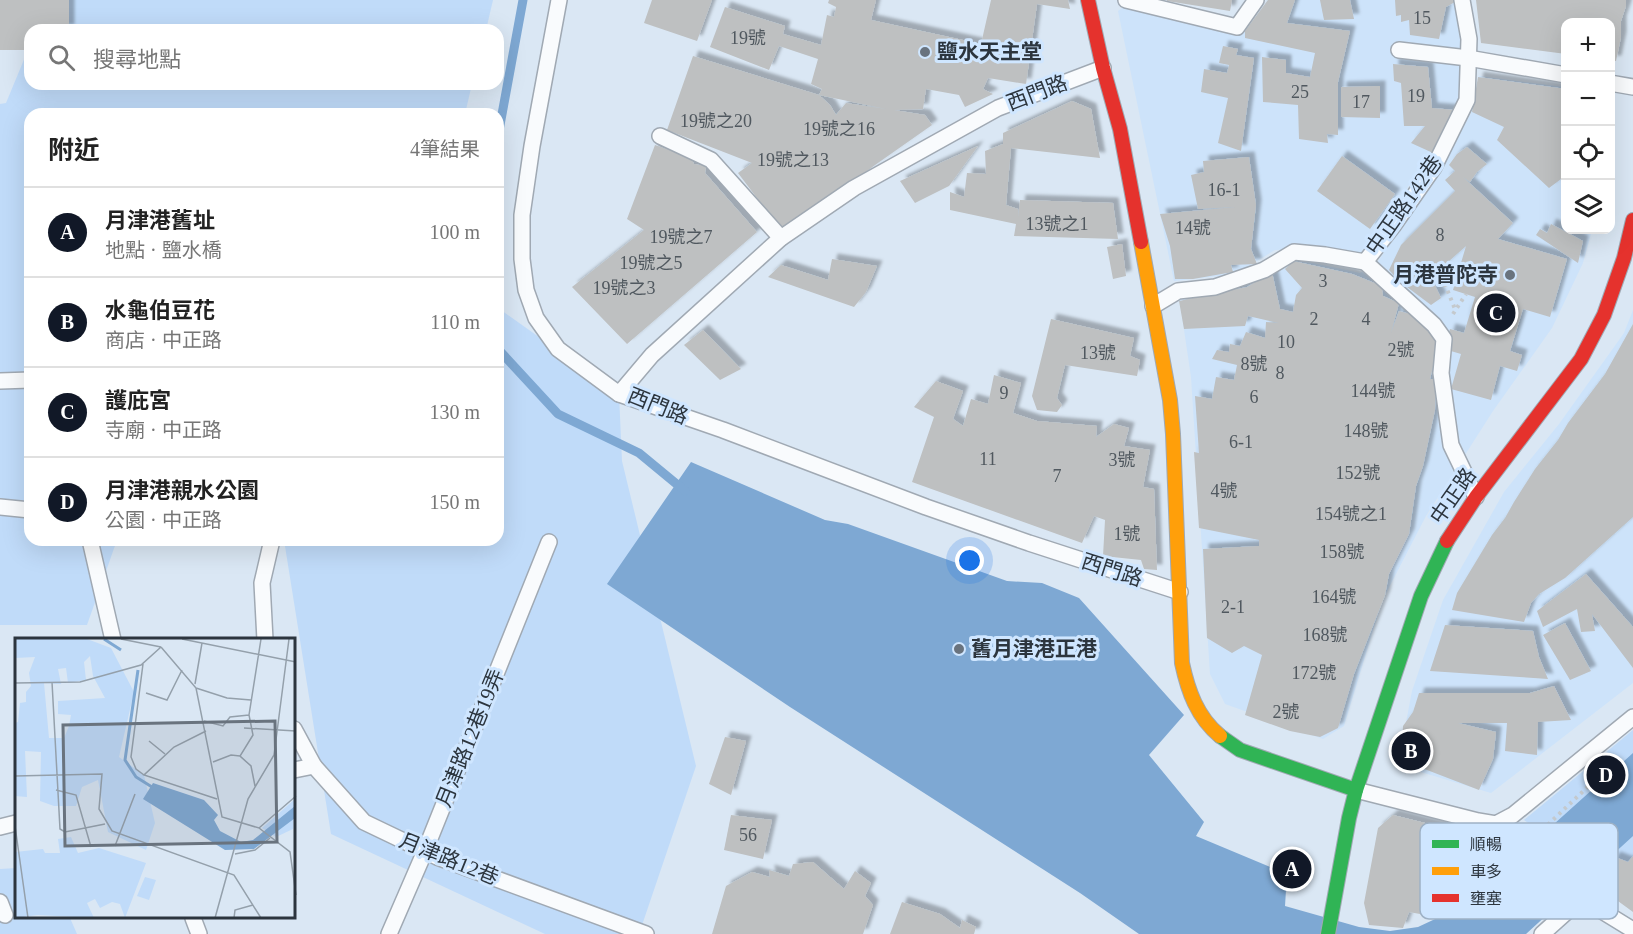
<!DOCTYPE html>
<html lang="zh-TW">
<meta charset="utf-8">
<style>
:root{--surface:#fff;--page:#f2f2f2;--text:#222;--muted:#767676;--line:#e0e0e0;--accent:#111827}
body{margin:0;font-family:"Times New Roman","Noto Sans TC",serif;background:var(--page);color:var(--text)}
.controls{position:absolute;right:18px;top:18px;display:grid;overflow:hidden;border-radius:12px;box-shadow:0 6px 24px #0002}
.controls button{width:54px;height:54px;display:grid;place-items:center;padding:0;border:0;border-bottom:2px solid var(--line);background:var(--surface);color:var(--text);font:30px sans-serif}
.you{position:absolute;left:970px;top:561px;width:21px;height:21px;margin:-15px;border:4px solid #fff;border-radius:50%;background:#1a73e8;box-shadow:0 0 0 9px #1a73e833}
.badge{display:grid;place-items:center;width:39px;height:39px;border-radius:50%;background:var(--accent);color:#fff;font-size:20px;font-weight:700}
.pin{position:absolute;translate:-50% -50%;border:3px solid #fff;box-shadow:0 2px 6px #0006}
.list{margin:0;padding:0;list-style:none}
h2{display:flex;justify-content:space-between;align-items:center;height:78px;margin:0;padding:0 24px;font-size:26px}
h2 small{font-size:20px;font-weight:400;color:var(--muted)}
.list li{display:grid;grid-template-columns:39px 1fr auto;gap:18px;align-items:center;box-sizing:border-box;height:90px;padding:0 24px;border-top:2px solid var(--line)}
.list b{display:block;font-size:22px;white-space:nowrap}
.list p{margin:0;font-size:20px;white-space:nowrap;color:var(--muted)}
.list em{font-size:20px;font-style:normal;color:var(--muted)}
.icon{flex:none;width:33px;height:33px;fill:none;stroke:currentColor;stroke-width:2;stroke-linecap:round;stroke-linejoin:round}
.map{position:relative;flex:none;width:1633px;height:934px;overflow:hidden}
.search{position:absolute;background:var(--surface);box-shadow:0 6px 24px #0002;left:24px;top:24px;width:480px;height:66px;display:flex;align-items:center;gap:15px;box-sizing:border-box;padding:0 21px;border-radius:18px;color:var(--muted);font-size:22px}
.panel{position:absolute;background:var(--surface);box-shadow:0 6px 24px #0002;left:24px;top:108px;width:480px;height:438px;border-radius:18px}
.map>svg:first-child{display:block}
</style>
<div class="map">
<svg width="1633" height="934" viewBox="0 0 1633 934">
<defs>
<filter id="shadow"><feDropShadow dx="5.5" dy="-5.5" stdDeviation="1.5" flood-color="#0004"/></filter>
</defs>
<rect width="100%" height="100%" fill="#dae7f4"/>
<g fill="#cde3fa">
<path d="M1268 0H1459L1466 69 1460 108 1360 260 1312 248 1275 250 1236 274 1174 281 1118 11 1126 5 1236 36 1245 31Z"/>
<path d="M1479 76 1565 87 1566 230H1592L1583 263 1552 328 1493 411 1426 516 1382 601 1344 726 1323 739 1225 704 1210 674 1191 377 1179 296 1290 258 1360 273 1378 261 1431 187 1471 113Z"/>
<path d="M1633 310V683L1491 793 1414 770 1399 759 1412 691 1443 600 1504 492 1559 424 1624 333Z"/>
</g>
<g fill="#c0dbf9">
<path d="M46 0H493L486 30H36Z"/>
<path d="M30 45V84H472L465 114H30V540H117L87 625H0V104L6 103Z"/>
<path d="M498 308 619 394 622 461 696 766 639 934H545L331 834 284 540H498Z"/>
<path d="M1633 730V887L1627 891 1524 820Z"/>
<path d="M16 868V918H70L77 934H0V869Z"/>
</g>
<path fill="#7ea8d3" d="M691 462 825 520 848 524 1007 581 1042 583 1079 598 1184 715 1149 755 1204 822 1196 836 1287 874 1285 906 1359 927 1390 931 1418 927 1448 913 1514 860 1633 753V836L1526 934H1139L1080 893 790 707 607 584Z"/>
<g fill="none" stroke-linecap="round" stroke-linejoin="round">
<g stroke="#7ea8d3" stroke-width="9">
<path d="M498 136 523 0"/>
<path d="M498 349 558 414 639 453 685 491"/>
</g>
</g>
<g fill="#bec0c1" filter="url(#shadow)">
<path d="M0 0H69V30H30V50H0Z"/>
<path d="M652 0H712L697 41 644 23Z"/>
<path d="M829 0H876L871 20 981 44 991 0H1068L1070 9 1037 4 1026 84 988 78 983 89 993 94 965 107 959 95 926 89 923 109 894 110 925 115 932 125 875 165 784 234 738 173 752 163 667 130 693 56 819 95 830 105 836 115 846 103 886 109 819 95 822 89 811 84 818 59 779 46 769 70 710 47 725 7 785 26 783 34 821 45 827 15 834 17 836 7 828 3Z"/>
<path d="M1167 0H1232L1230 11 1167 1Z"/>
<path d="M1268 0H1295L1287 23 1350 31 1338 82V135L1327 134 1328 143 1299 139 1298 105 1263 102 1262 57 1286 60V73L1310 77 1315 53 1245 38V31Z"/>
<path d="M1320 0H1350L1354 19 1324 20Z"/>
<path d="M1395 0H1455V2L1446 7 1439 39 1410 35 1409 20 1401 22V15L1396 16Z"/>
<path d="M1476 0H1626V6L1621 21V37L1616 61H1611V22H1566V54L1481 43Z"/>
<path d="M1223 46 1238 49 1236 55 1254 58 1241 151 1218 143 1228 98 1201 92 1204 69 1227 73 1229 65 1219 63Z"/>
<path d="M1393 64 1428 67 1432 108 1455 110 1433 153 1411 143 1425 126H1404L1401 83 1394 81Z"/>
<path d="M1478 77 1566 89V180L1561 179 1549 188 1497 140 1504 127 1472 112Z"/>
<path d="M1380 86V118L1341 117V87Z"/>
<path d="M1072 101 1091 109 1100 158 1011 148 1006 205 1018 209V217L1020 200 1113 203 1118 239 1014 236 1016 224 950 210V192L964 197 967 173 986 174 985 151 1003 144V133Z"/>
<path d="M655 145 691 158 694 164 706 166 705 173 757 232 627 344 572 287 644 230 627 219Z"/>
<path d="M978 146 949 186 915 203 900 181Z"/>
<path d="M1467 147 1487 164 1477 172 1470 182 1463 177 1513 223 1498 239 1567 259 1550 317 1523 309 1510 351 1522 355 1517 371 1500 366 1491 400 1451 389 1461 354 1444 349 1450 329 1464 333 1475 297 1453 290 1466 246 1431 277 1441 298 1431 305 1399 281 1389 270 1401 245 1455 191 1445 180 1455 171 1449 165 1457 154Z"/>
<path d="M1342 156 1395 194 1370 229 1317 191Z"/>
<path d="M1249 157 1256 205 1251 249 1257 264 1231 265 1233 272 1193 279H1175L1170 246 1160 214 1235 207 1198 209 1191 175 1204 172 1203 161Z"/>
<path d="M1551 224 1583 241 1578 263 1536 235 1540 229 1547 233Z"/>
<path d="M1122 244 1126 276 1113 279 1107 247Z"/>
<path d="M832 259 877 266 866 292 854 307 768 277 781 265 828 280Z"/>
<path d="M1293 261 1352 274 1382 286 1383 296 1399 303 1391 333 1399 311 1414 315 1437 334V350L1430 379H1436L1435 410 1423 466 1416 486 1409 534 1389 574 1385 595 1354 674 1338 728 1320 737 1290 731 1245 715 1262 655 1244 646 1232 653 1207 638 1203 549 1259 546V540L1199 528 1194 452 1199 453 1195 396 1212 399 1216 377 1234 380 1237 365 1212 359 1217 350 1229 352 1230 344 1240 346 1246 332 1265 338 1266 322 1279 323 1248 316 1245 326 1184 329 1179 301 1247 287 1272 272 1280 309 1293 312 1296 295 1302 288 1285 269Z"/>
<path d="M1051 319 1134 338 1130 356 1140 360 1137 376 1065 365 1057 398 1062 405 1057 412 1037 410 1032 396Z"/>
<path d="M1633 324V517L1565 578 1539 594 1531 603 1524 622 1452 610 1457 593 1492 535 1505 518 1514 502 1535 469 1558 440 1568 423 1605 374Z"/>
<path d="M703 330 741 369 720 380 684 345Z"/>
<path d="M994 375 1021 383 1013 413 1037 421 1097 426 1096 437 1114 424 1129 428 1124 446 1150 450 1143 487 1154 489 1157 570 1144 569 1141 560 1103 556 1105 520 1094 516 1082 543 912 482 934 417 914 407 936 381 963 391 953 419 963 426 971 399 988 404Z"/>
<path d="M1586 574 1633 627V668L1592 614 1595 631 1581 632 1577 609 1543 627 1537 611Z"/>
<path d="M1565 623 1591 671 1570 680 1543 635Z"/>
<path d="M1445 625 1533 631 1539 657 1548 679 1430 671Z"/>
<path d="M1554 686 1571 720 1538 722 1537 755 1505 751 1507 723H1458L1496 732 1493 759 1479 790 1401 760 1403 726 1413 712 1419 693H1530Z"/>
<path d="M725 737 746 741 731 795 709 784Z"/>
<path d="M731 815 772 820 763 859 724 850Z"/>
<path d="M1393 815 1425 823 1448 828 1474 838 1467 864 1487 871 1475 883 1465 880V889L1437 884 1431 916 1409 912 1403 928 1369 925 1364 903 1378 828Z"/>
<path d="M1633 856V912L1607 893 1610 885 1599 879 1615 857 1628 862Z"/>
<path d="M813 862 844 889 855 871 871 883 865 896 873 905 863 934H712L726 886 752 872 770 877 769 870 789 876 793 864Z"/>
<path d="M902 902 940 914 960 928 962 920 976 927 974 934H890Z"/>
</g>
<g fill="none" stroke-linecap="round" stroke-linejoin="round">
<defs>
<g id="lane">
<path d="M559 0 532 146 522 215V259L526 290 536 318 558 349 619 394"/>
<path d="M1126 0 1237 27 1256 0"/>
<path d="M1462 0 1469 39 1467 100 1434 167 1393 226 1365 262 1434 325 1444 339 1441 373 1451 445 1476 497"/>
<path d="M1399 50 1468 58 1566 75"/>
<path d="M1103 68 998 108 854 188 781 238 652 355 619 394 723 430 926 507 1029 543 1180 592"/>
<path d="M1610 83 1633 87"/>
<path d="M660 136 711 160 781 238"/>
<path d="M1153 306 1178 291 1215 287 1264 270 1294 252 1325 255 1365 262"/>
<path d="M0 381 30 380"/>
<path d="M0 507 30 510"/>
<path d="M90 540 113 640"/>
<path d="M265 640 262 583 272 540"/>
<path d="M294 729 314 766 364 822 437 857 646 934"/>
<path d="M294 770 314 766"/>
<path d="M1356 790 1478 821 1496 824 1513 815 1633 717"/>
<path d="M1496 824 1521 850 1576 895 1633 930"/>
<path d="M0 827 16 823"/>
<path d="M0 902 5 915"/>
<path d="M193 918 199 934"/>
<path d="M389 934 425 851 549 542"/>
<path d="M1542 934 1581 899"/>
</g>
<g id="fast">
<path d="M1220 736 1240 750 1356 790"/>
<path d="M1328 934 1349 818 1356 790 1421 596 1447 541"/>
</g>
<path id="slow" d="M1141 242 1170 400 1173 434 1182 663C1188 691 1197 717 1220 736"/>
<g id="jam">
<path d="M1088 0 1103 68 1120 129 1141 242"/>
<path d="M1447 541 1476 497 1581 359 1604 315 1624 258 1633 220"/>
</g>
</defs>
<use href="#lane" stroke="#a0a9b3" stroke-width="18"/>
<use href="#fast" stroke="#a0a9b3" stroke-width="16"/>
<use href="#slow" stroke="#a0a9b3" stroke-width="16"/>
<use href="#jam" stroke="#a0a9b3" stroke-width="16"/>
<g stroke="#c4c9cd" stroke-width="4" stroke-dasharray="3 4.5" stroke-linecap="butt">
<path d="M1439 270 1455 309"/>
<path d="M1453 314 1466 294"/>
<path d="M1537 835 1597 778"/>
</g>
<use href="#lane" stroke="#f9fbfd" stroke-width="15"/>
<use href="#fast" stroke="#30b455" stroke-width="14"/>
<use href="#slow" stroke="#ff9f0a" stroke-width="14"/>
<use href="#jam" stroke="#e5322d" stroke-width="14"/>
</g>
<g fill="#69737e" stroke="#cfe6ff" stroke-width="2">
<circle cx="925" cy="52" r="6"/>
<circle cx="1510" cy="275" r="6"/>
<circle cx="959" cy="649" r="6"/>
</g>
<g text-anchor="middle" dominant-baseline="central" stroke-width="6" stroke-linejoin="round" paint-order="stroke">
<g font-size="18" fill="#50585f">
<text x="1422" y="18">15</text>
<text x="748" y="38">19號</text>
<text x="1300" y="92">25</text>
<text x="1416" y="96">19</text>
<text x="1361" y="102">17</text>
<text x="716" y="121">19號之20</text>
<text x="839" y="129">19號之16</text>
<text x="793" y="160">19號之13</text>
<text x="1224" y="190">16-1</text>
<text x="1057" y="224">13號之1</text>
<text x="1193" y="228">14號</text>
<text x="1440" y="235">8</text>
<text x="681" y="237">19號之7</text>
<text x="651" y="263">19號之5</text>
<text x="1323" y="281">3</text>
<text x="624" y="288">19號之3</text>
<text x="1314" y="319">2</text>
<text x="1366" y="319">4</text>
<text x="1286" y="342">10</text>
<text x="1401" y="350">2號</text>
<text x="1098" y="353">13號</text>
<text x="1254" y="364">8號</text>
<text x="1280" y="373">8</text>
<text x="1373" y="391">144號</text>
<text x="1004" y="393">9</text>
<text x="1254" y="397">6</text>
<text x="1366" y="431">148號</text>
<text x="1241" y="442">6-1</text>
<text x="988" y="459">11</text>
<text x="1122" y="460">3號</text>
<text x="1358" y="473">152號</text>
<text x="1057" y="476">7</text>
<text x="1224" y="491">4號</text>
<text x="1351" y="514">154號之1</text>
<text x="1127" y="534">1號</text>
<text x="1342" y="552">158號</text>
<text x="1334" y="597">164號</text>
<text x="1233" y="607">2-1</text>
<text x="1325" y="635">168號</text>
<text x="1314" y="673">172號</text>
<text x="1286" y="712">2號</text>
<text x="748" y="835">56</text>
</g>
<g font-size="21" font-weight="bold" fill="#2c353e" stroke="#cfe6ff" text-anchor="start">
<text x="937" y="52">鹽水天主堂</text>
<text x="1498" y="275" text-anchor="end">月港普陀寺</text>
<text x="971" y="649">舊月津港正港</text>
</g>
<g font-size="21" fill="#2c353e" stroke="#cfe6ff">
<text transform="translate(1037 93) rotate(-21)">西門路</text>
<text transform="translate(1404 205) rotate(-55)">中正路142巷</text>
<text transform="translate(658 406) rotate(22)">西門路</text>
<text transform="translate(1453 496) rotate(-55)">中正路</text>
<text transform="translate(1112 570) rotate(18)">西門路</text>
<text transform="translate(470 738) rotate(-68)">月津路12巷19弄</text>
<text transform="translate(449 859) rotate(22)">月津路12巷</text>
</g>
</g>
<g transform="translate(15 638)">
<rect width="280" height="280" fill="#dae7f4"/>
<path d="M0 1H72L96 10 119 54 104 119 129 137 140 185 131 212 93 194 83 142 67 149 61 168H39L25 163 26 114 10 113 12 159 0 158V85L3 84 5 65 11 64V54L16 48 14 35 20 19 0 20ZM75 18 78 38 90 60 43 63V76L56 77 54 88 49 100H34L29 45 46 46 43 31 51 30 53 45 71 42 69 24ZM280 161 278 191 261 199 247 190ZM56 199 63 215 84 210 131 225 110 280 105 266 97 264 85 270 80 261 72 265 79 280 23 277 0 280V214L28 211 30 215H45L43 201ZM130 239 141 242 134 262 122 258Z" fill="#c0dbf9" fill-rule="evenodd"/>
<path d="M138 145 189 162 203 177 199 182 205 193 226 204 238 202 280 168V180L239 211 210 212 128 161Z" fill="#7ea8d3"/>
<path fill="none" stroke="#7ea8d3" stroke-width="3" d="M89 1 106 12M123 32 110 122 121 139 137 149"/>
<path fill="none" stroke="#94a0ab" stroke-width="1.5" d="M106 1 146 9M167 1 281 24M146 9 181 50 207 179 244 190 281 158M128 26 116 119 121 131 129 137M37 44 45 191 50 194 90 186M0 45 65 44 126 27 146 9M180 46 187 5M181 50 212 60 236 62M131 55 152 62 167 32M189 83 208 88 215 79 234 77M229 90 281 93M191 93 159 109 129 137 202 161M134 103 150 116M198 124 216 117 225 118M0 138 87 136 84 171 97 193 219 237 246 280M240 148 236 128 225 118 238 97 234 77 246 1M41 152 61 157 76 209M0 188 13 280M244 190 275 214 281 257M100 208 120 156M220 216 240 212 255 200M200 280 233 161 259 117 274 1M219 280 220 272 238 267"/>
<path fill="#69737e" fill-opacity="0.15" stroke="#69737e" stroke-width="3" d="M260 83 262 204 50 208 48 87Z"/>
<rect width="280" height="280" fill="none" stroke="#2c353e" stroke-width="3"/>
</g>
<rect x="1420" y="823" width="198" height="96" rx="9" fill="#cfe6ff" stroke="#9eb1c5" stroke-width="1.5"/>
<rect x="1432" y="840" width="27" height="8" fill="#30b455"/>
<rect x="1432" y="867" width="27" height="8" fill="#ff9f0a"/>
<rect x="1432" y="894" width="27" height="8" fill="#e5322d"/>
<g font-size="16" fill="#2c353e">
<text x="1470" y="850">順暢</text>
<text x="1470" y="877">車多</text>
<text x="1470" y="904">壅塞</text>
</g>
</svg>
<div class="controls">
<button>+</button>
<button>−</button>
<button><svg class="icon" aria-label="locate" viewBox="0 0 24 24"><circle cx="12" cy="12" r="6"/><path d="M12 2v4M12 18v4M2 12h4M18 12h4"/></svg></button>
<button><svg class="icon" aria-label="layers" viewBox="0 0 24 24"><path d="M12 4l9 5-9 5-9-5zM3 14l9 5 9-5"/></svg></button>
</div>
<div class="you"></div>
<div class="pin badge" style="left:1292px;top:869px">A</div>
<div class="pin badge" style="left:1411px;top:751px">B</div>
<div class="pin badge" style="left:1496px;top:313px">C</div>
<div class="pin badge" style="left:1606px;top:775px">D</div>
<div class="search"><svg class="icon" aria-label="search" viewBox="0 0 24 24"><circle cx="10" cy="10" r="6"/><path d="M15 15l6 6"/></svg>搜尋地點</div>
<section class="panel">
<h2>附近<small>4筆結果</small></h2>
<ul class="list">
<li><span class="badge">A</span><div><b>月津港舊址</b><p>地點 · 鹽水橋</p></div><em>100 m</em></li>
<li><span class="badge">B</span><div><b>水龜伯豆花</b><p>商店 · 中正路</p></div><em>110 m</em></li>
<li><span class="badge">C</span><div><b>護庇宮</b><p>寺廟 · 中正路</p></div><em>130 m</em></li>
<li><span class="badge">D</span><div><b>月津港親水公園</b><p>公園 · 中正路</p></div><em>150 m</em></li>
</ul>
</section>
</div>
